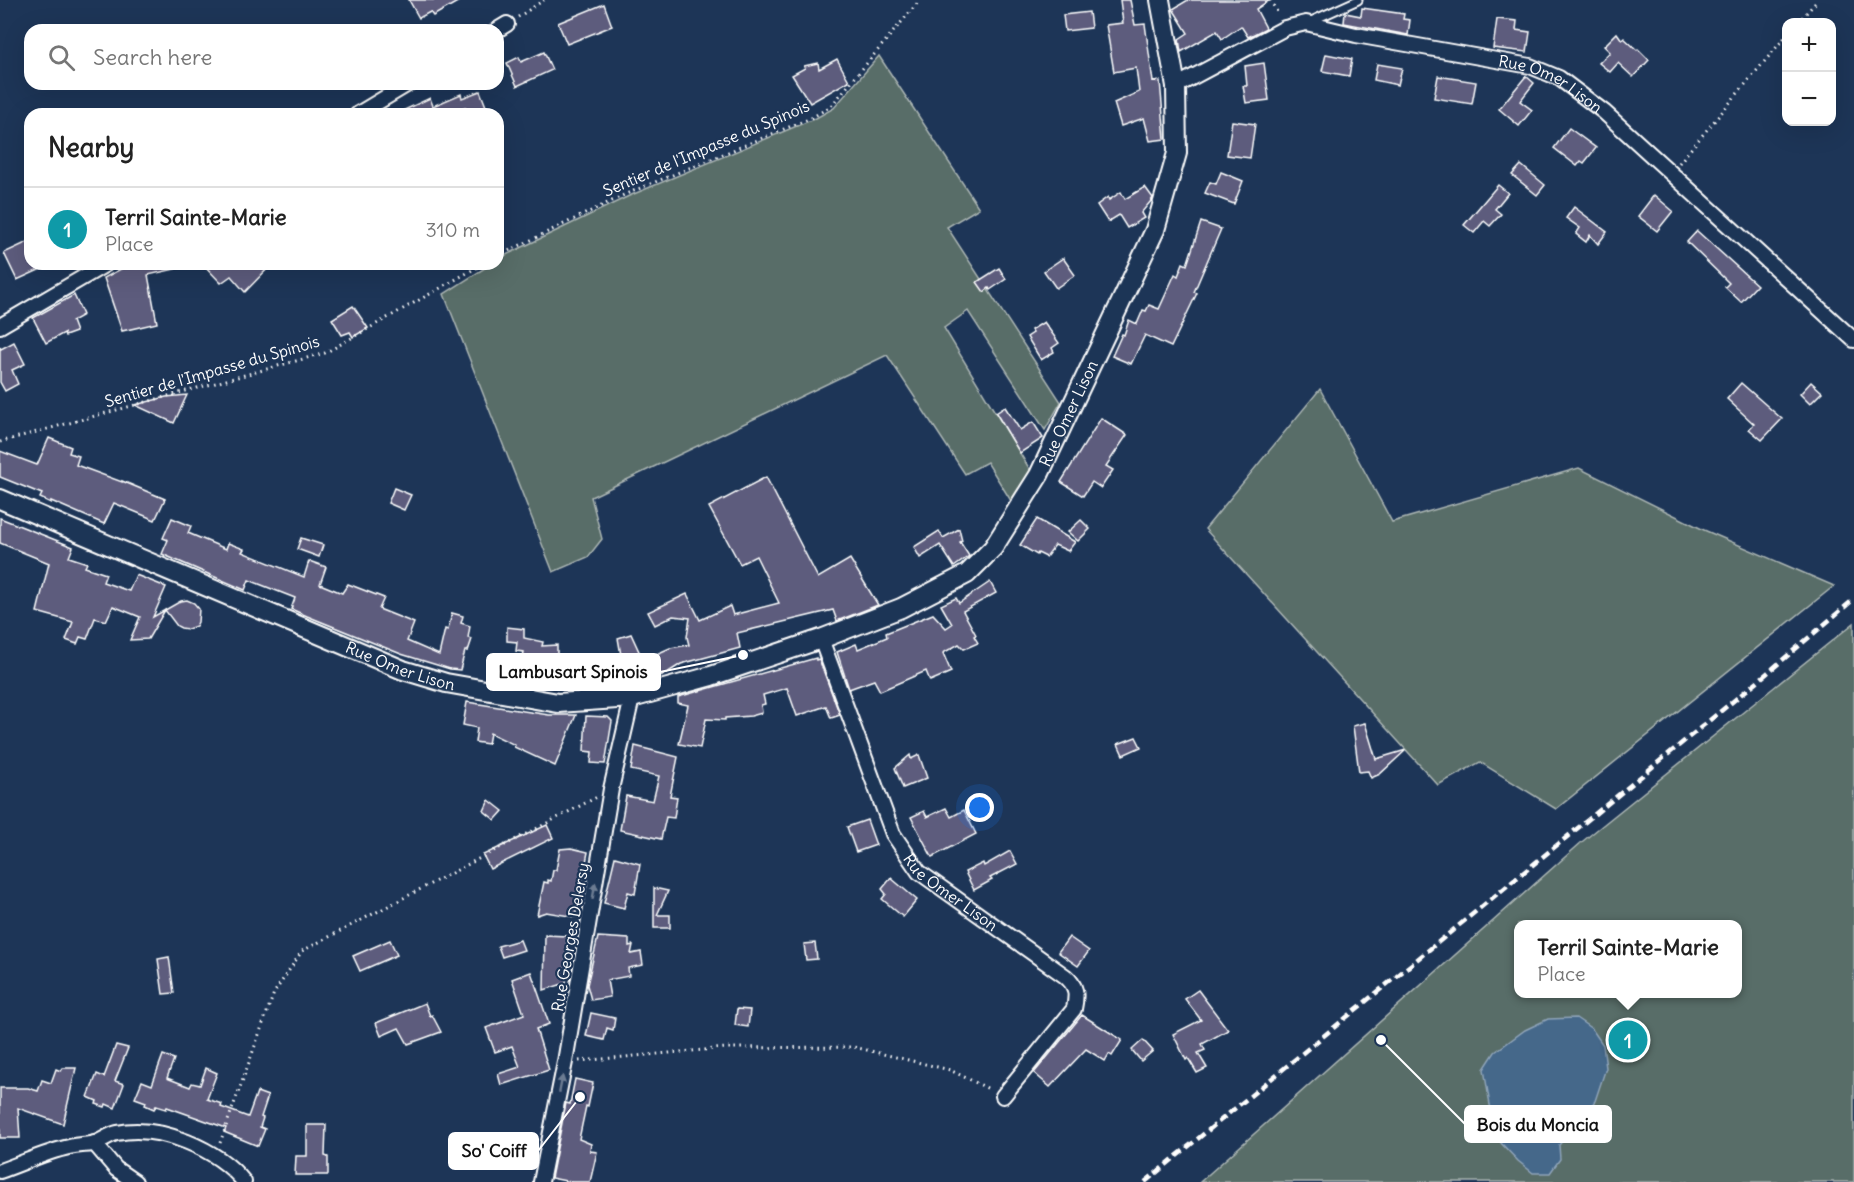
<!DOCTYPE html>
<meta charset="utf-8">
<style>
:root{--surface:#fff;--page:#f2f2f2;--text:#222;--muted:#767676;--line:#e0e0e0;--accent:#1a73e8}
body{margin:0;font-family:Delius,sans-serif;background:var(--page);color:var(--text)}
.controls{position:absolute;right:18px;top:18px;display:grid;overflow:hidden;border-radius:12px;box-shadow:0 6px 24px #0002}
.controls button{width:54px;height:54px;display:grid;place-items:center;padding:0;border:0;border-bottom:2px solid var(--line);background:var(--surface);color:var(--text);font:30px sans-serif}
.you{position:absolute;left:980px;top:808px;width:21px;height:21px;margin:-15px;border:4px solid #fff;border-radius:50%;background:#1a73e8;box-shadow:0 0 0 9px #1a73e833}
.badge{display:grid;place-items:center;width:39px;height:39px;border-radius:50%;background:var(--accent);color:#fff;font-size:20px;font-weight:700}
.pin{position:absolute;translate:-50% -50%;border:3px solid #fff;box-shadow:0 2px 6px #0006}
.popup{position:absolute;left:1514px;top:920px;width:228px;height:78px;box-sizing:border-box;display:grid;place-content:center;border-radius:12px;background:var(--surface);filter:drop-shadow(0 2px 4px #0005);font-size:20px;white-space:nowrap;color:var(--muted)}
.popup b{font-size:22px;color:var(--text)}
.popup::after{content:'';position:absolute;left:50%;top:100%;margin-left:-12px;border:12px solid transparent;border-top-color:var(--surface)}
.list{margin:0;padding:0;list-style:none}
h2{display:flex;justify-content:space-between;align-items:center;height:78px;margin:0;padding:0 24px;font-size:26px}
h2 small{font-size:20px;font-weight:400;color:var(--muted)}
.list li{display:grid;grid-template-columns:39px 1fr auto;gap:18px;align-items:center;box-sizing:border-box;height:84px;padding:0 24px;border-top:2px solid var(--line)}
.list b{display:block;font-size:22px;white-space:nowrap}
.list p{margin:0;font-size:20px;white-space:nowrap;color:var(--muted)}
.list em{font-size:20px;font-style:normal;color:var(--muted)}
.icon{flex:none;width:33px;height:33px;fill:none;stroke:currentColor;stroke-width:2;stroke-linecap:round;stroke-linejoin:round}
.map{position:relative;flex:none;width:1854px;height:1182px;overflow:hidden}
.search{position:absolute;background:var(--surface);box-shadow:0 6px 24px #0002;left:24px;top:24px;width:480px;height:66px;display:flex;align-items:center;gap:15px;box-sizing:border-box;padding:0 21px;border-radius:18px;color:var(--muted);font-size:22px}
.panel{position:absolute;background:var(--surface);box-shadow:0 6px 24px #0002;left:24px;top:108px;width:480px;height:162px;border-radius:18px}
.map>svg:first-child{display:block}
</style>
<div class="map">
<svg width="1854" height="1182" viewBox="0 0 1854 1182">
<rect width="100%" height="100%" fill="#1d3557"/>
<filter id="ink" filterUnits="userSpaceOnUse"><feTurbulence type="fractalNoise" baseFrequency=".0167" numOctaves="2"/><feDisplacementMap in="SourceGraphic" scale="12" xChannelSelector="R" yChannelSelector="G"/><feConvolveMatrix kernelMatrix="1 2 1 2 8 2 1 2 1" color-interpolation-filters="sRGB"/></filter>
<g filter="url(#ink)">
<g fill="#586d68" stroke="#acb6b4" stroke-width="1.5" fill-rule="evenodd">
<path d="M879 56 979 208 947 227 1061 402 1045 430 968 311 944 328 1032 473 1013 504 987 462 965 474 887 355 591 497 602 539 588 557 553 572 444 294 491 264H498V260L504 256 629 196 816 118 834 108Z"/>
<path d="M1320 389 1392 522 1579 468 1704 530 1834 586 1556 809 1480 762 1438 785 1205 529Z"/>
<path d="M1854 623V1182H1200L1583 841ZM1518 924H1738V994H1518Z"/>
</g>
<path fill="#44678a" stroke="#8fa4b9" stroke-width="1.5" d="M1576 1018 1592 1029 1603 1045 1606 1068 1595 1101 1559 1145 1560 1159 1550 1173H1533L1518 1161 1501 1143 1490 1105 1484 1069 1495 1052 1525 1030 1548 1019Z"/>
<g fill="#5d5c7d" stroke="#fff" stroke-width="1.5">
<path d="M409 0H461L433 16 430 12 419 18Z"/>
<path d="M1120 0H1130L1135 25 1145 24 1153 82 1160 81 1165 139 1150 141 1144 118 1121 126 1114 103 1139 92 1136 68 1114 72 1106 25 1123 23Z"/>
<path d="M1188 0H1270L1256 9 1266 28 1248 37 1241 26 1222 39 1217 31 1181 52 1179 39 1188 33 1173 9Z"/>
<path d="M604 4 612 26 567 44 558 23Z"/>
<path d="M1362 8 1404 14 1403 19 1410 20 1408 35 1344 23 1345 13 1361 16Z"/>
<path d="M1089 12 1091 28 1065 31 1063 15Z"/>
<path d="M1497 19 1517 21 1516 30 1530 32 1527 52 1493 48Z"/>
<path d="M1617 33 1622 40 1624 38 1637 50 1638 49 1649 60 1633 77 1618 63 1610 72 1599 63 1610 52 1604 46Z"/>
<path d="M544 52 552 70 517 86 507 63 519 57 521 62Z"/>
<path d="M1326 54 1352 59 1349 76 1322 71Z"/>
<path d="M837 59 849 81 810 103 792 75 805 68 804 66 818 63 819 69Z"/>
<path d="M1264 63 1269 100 1246 103 1243 86H1247L1245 66Z"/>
<path d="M1377 64 1402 68 1398 85 1374 80Z"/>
<path d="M1438 76 1476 82 1472 104 1434 98Z"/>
<path d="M1526 76 1534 83 1520 101 1532 110 1519 126 1499 109Z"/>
<path d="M480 91 489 114H468L465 107 446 114H396L430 98 433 106 461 94 462 98Z"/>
<path d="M1232 121 1255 124 1250 158 1227 155Z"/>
<path d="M1569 128 1596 148 1584 163 1581 161 1577 166 1554 148Z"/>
<path d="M1521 165 1545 185 1537 195 1512 175Z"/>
<path d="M1221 172 1243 181 1234 204 1205 193 1210 182 1216 184Z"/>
<path d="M1498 185 1508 193 1495 209 1501 214 1490 226 1484 221 1474 233 1464 225Z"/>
<path d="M1145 187 1153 198 1151 201 1141 213 1144 218 1127 228 1119 215 1108 222 1097 205 1108 197 1109 200 1121 192 1125 199Z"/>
<path d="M1654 195 1673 211 1657 231 1638 216Z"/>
<path d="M1574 207 1607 232 1598 244 1590 235 1586 242 1576 234 1580 228 1566 218Z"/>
<path d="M1201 222 1221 229 1194 292 1197 293 1171 347 1145 335 1131 364 1112 356 1122 334 1124 335 1129 320 1137 324 1143 310 1146 311 1149 305 1159 309 1175 274 1178 276 1183 263 1187 265Z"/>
<path d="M1697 231 1757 285 1741 302 1725 287 1729 283 1687 242Z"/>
<path d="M30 241V264H52L17 280 4 253Z"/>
<path d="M1063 258 1075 275 1056 288 1044 271Z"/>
<path d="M130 264H174L175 269 148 275 157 323 122 331 104 278Z"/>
<path d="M203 264H272L245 292 231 276 221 283Z"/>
<path d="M999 268 1006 279 990 290 989 288 984 292 977 282Z"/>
<path d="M74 295 83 315 72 321 76 332 65 336 64 333 46 343 33 318Z"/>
<path d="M353 306 368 328 353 337 350 332 342 335 332 319Z"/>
<path d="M1044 322 1059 343 1052 348 1054 352 1041 360 1027 337 1033 333 1031 330Z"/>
<path d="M14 342 25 364 12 370 18 384 5 391 0 382V347L1 349Z"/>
<path d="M1811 382 1822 392 1810 404 1800 394Z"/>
<path d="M1741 383 1782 419 1762 440 1749 429 1754 424 1727 399Z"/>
<path d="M187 395 174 423 135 405 166 397Z"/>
<path d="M1005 407 1020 430 1033 422 1043 438 1020 453 996 413Z"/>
<path d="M1101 418 1127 435 1106 466 1113 470 1101 488 1092 482 1083 496 1061 482Z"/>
<path d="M49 438 71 447 69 453 79 456 76 465 122 482V481L165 499 155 520 114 503 104 524 51 501V503L40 498 42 494 0 477V451L37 465Z"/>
<path d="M766 477 818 578 850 559 878 605 837 621 833 610 737 633 740 648 681 664 667 673 647 681 588 690V686L587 689 519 681 524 652 516 651 517 642 507 641V627L524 629V638L543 642 542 646 557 645V667L607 670 602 661 621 655 618 638 631 634 643 660 670 648 689 645 687 637 690 618 673 616 655 625 648 612 687 594 700 620 730 606 733 615 779 603 756 556 740 564 709 507Z"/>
<path d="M394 488 411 495 404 510 388 503Z"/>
<path d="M0 518 73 547 69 557 87 563 85 567 106 574 103 582 129 591 136 575 166 587 153 617 181 601 187 600 194 603 199 609 198 622 196 626 188 629 181 628 177 626 165 610 148 639 130 640 140 617 113 606 106 621 95 618 87 639 80 637 77 644 66 640 73 622 37 612 49 563 0 543Z"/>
<path d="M172 518 191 526 188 533 226 549 228 543 244 549 242 552 304 577 309 561 326 567 320 584 342 593 348 584 384 598 379 609 414 623 407 641 439 655 445 629 448 630 452 613 463 616 461 623 470 626 468 638 472 639 468 651H465L460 670 450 669 401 654 307 616 291 609 295 598 249 580 245 590 162 554 168 540 163 538Z"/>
<path d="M1037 519 1075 542 1068 551 1055 545 1046 557 1038 553 1037 555 1020 545Z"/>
<path d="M1081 520 1090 529 1078 541 1068 532Z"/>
<path d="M959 529 962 541 960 542 969 556 954 567 940 545 920 558 914 547 939 531 943 538Z"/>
<path d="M301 538 323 545 319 557 297 549Z"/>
<path d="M990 582 996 593 963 611 976 635 974 636 978 643 964 649 959 644 943 653 951 672 930 681 926 671 880 691 874 680 849 689 837 652 856 644 858 649 887 637 886 633 933 614 946 628 952 624 941 605 956 598 959 603Z"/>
<path d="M816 658V660L819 659 840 715 831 718 826 706 797 716 787 688 763 695 765 704 761 705 762 713 751 716 725 718V720L706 719 700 748 679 744 688 705 678 703V697Z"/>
<path d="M467 702 549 715H576L555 766 514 747 515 745 490 733 488 744 475 742 477 728 463 725Z"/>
<path d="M586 716 608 717 612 721 605 764 591 763 592 752 584 751Z"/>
<path d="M1365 723 1376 759 1406 750 1380 774 1371 778 1368 771 1359 772 1353 726Z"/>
<path d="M1136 737 1141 747 1123 755 1118 744Z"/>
<path d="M635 746 678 757 670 796 677 797 674 818 666 817 661 839 620 830 626 796 653 801 659 776 631 770Z"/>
<path d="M910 755 911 759 919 755 927 778 903 788 895 768Z"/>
<path d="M489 800 503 811 495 820 484 811Z"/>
<path d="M946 808 951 817 964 810 976 834 932 857 911 817 924 811 927 817Z"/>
<path d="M867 820 876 845 856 852 847 827Z"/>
<path d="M547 825 553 838 490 869 483 855Z"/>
<path d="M571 848 588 852 575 917 546 912 537 915 544 882 548 883V880L551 881 553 870H556L560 849Z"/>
<path d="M1010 851 1017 864 990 878 992 880 974 890 965 872 983 863 984 866Z"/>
<path d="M615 857 640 864 635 894 628 892 624 908 604 903Z"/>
<path d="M891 878 917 900 903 917 882 899 886 894 882 889Z"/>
<path d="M654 888 668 891 657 915H670V928H654Z"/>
<path d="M545 935 567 936 566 983 544 990Z"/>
<path d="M598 937 629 939V946L633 945 631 954 641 952 643 965 628 968 629 976 607 980 610 997 591 1000 587 985Z"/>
<path d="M1069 937 1089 951 1078 966 1058 952Z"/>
<path d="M390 940 397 955 360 971 353 956Z"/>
<path d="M520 940 524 950 502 957 498 946Z"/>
<path d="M815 943 817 959 806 960 804 944Z"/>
<path d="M169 957 174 993 163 994 158 959Z"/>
<path d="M531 972 549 1024 536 1029 549 1070 501 1085 498 1074 520 1067 512 1046 495 1052 486 1028 524 1014 512 979Z"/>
<path d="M1198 990 1228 1030 1202 1044 1205 1050 1198 1053 1207 1068 1197 1073 1188 1058 1186 1060 1173 1034 1201 1020 1185 999Z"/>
<path d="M425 1003 430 1016 432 1015 441 1032 408 1044 399 1028 381 1036 376 1023Z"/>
<path d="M737 1009 750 1010 748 1027 735 1025Z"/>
<path d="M591 1013 615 1018 613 1030 607 1028 604 1040 586 1036Z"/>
<path d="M1082 1015 1122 1040 1112 1056 1109 1054 1105 1061 1086 1049 1050 1087 1034 1073Z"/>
<path d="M1143 1040 1153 1051 1141 1061 1132 1050Z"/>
<path d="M116 1045 128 1048 115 1081 124 1084 115 1108 106 1104 105 1107 96 1104 97 1101 88 1097 97 1074 104 1077Z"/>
<path d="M163 1055 174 1059 167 1078 190 1087 192 1083 200 1085 206 1068 217 1073 207 1099 222 1104 221 1107 248 1117 257 1092 268 1096 261 1117 263 1118 260 1127 265 1129 258 1146 224 1132 226 1128 167 1107 166 1109 156 1106 154 1109 145 1105 146 1102 135 1098 142 1081 152 1085Z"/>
<path d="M63 1068H76L63 1124 18 1108 20 1138H0V1088H28L38 1091 42 1080 51 1083 56 1069 61 1071Z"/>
<path d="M575 1079 593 1083 588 1107 586 1106 579 1139 591 1144 590 1151 597 1152 590 1182H571L551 1178 566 1103 570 1104Z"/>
<path d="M307 1125H326L325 1156 328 1157V1175H295L296 1156H307Z"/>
</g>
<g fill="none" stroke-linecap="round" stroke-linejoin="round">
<defs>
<path id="service" d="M1309 22 1358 0"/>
<g id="minor">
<path d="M497 30 507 24"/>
<path id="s1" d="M1176 86 1285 28 1306 23 1356 35 1530 66 1559 78 1604 112 1854 340"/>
<path d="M358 114 408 84"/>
<path d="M0 326 106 264"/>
<path id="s2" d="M821 639 893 834 919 872 1065 976C1077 986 1077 994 1074 1009L1003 1096"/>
<path d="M94 1143 116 1169 135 1182"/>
<path d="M0 1171C23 1163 46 1152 69 1147 77 1145 85 1145 92 1144 101 1142 108 1135 117 1133 160 1124 218 1149 244 1182"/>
<path d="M541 1182 565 1062 611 789 632 698"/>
</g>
<g id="tertiary">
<path id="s3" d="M0 499 403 670 446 683 558 703 632 698 711 676 821 639 901 608 967 574 993 548 1039 475 1155 230 1177 153 1176 86 1160 0"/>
</g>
</defs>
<use href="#service" stroke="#fff" stroke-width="11"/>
<use href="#minor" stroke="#fff" stroke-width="18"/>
<use href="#tertiary" stroke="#fff" stroke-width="22"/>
<g stroke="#fff" stroke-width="3" stroke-dasharray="1.5 4.5" stroke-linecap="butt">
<path d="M1270 0 1279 15"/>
<path d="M518 17 544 0"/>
<path d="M1798 22 1818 0"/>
<path d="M1679 163 1786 36"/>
<path d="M498 256 626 194 811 118 831 106 920 0"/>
<path d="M0 442 325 353 483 264"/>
<path d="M579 1061 726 1048 854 1047 950 1070 991 1090"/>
<path d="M220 1143 274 993 302 951 597 797"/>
</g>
<use href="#service" stroke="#1d3557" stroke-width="7"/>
<use href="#minor" stroke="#1d3557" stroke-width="14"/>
<use href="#tertiary" stroke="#1d3557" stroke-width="18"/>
<path stroke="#fff" stroke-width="4.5" stroke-dasharray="9 4.5" stroke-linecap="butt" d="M1145 1182 1765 675 1854 599"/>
</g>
<defs><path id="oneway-solid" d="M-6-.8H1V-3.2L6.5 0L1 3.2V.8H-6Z" transform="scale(1.5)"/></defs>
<g fill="#6c7c92">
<use href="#oneway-solid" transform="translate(594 891) rotate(-80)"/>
<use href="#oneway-solid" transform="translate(561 1084) rotate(-79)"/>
</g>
</g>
<g text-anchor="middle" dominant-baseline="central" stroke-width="4.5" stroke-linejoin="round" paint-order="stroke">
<g font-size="16" fill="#fff" stroke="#1d3557">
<text stroke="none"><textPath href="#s1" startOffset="399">Rue Omer Lison</textPath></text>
<text transform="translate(706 148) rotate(-23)">Sentier de l'Impasse du Spinois</text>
<text transform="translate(212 371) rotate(-16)">Sentier de l'Impasse du Spinois</text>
<text stroke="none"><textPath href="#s3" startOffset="1220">Rue Omer Lison</textPath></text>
<text stroke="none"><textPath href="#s3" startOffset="434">Rue Omer Lison</textPath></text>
<text stroke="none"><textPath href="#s2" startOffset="291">Rue Omer Lison</textPath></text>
<text transform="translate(570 937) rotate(-80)">Rue Georges Delersy</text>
</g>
</g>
<path fill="none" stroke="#fff" stroke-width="2" d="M743 655L660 672M1381 1040L1465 1124M580 1097L538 1151"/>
<g fill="#fff" stroke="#1d3557" stroke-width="2">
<circle cx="743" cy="655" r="6"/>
<circle cx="1381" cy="1040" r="6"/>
<circle cx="580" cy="1097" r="6"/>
</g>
<g fill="#fff" stroke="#fff" stroke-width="2">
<rect x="487" y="654" width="173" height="36" rx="6"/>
<rect x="1465" y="1106" width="146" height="36" rx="6"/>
<rect x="449" y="1133" width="89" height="36" rx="6"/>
</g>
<g font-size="18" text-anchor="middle" font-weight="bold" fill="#111">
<text x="573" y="678">Lambusart Spinois</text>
<text x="1538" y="1131">Bois du Moncia</text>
<text x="494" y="1157">So' Coiff</text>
</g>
</svg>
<div class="controls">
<button>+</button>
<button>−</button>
</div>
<div class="you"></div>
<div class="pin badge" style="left:1628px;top:1040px;background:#0f9aa8">1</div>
<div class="popup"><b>Terril Sainte-Marie</b>Place</div>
<div class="search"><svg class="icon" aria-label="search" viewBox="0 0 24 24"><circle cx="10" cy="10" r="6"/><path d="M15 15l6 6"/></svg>Search here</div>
<section class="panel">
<h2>Nearby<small></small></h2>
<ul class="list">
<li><span class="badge" style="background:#0f9aa8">1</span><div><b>Terril Sainte-Marie</b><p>Place</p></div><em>310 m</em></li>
</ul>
</section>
</div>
